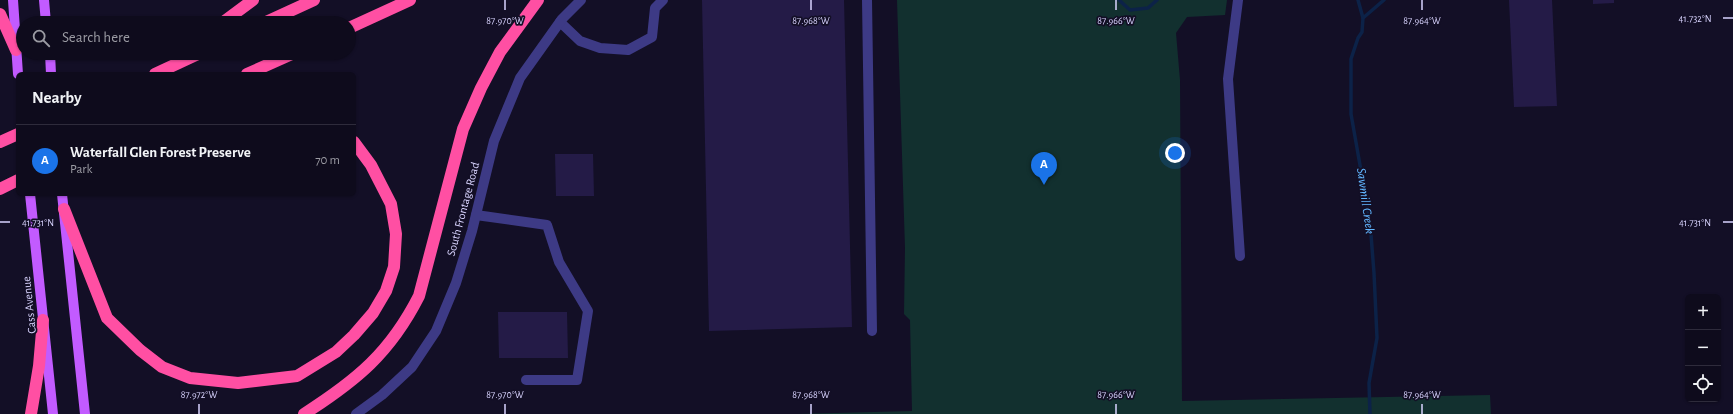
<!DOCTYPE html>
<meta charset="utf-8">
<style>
:root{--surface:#0e0b1c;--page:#171425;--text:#f1f3f6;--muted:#9b9ba3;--line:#2e2b3b;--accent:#1a73e8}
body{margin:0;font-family:"Alegreya Sans",sans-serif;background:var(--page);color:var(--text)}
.controls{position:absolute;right:12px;bottom:12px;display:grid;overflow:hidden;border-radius:6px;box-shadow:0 1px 3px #0004}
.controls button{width:36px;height:36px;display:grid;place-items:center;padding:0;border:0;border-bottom:1px solid var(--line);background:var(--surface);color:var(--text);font:20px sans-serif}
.you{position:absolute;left:1175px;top:153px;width:14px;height:14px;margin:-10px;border:3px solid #fff;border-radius:50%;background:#1a73e8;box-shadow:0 0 0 6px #1a73e833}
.badge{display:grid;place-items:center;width:26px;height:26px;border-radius:50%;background:var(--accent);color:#fff;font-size:13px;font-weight:700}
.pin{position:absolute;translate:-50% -33px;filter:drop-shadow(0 1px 2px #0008)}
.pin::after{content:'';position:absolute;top:21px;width:14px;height:12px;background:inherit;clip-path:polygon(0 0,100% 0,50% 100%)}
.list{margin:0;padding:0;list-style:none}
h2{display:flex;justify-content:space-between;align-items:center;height:52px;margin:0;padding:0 16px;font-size:17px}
h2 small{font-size:13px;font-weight:400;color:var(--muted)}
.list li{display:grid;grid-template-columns:26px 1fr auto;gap:12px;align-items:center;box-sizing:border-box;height:72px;padding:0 16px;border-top:1px solid var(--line)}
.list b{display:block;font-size:15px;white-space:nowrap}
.list p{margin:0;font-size:13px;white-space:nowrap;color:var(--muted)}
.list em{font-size:13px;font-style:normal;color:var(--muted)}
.icon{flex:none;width:22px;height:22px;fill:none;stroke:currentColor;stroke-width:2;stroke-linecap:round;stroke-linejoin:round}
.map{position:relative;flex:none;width:1733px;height:414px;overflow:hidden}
.search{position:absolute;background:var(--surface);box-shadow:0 1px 3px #0004;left:16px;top:16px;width:340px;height:44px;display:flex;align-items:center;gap:10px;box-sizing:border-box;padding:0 14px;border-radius:22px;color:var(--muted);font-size:15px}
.panel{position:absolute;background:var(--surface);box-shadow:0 1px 3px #0004;left:16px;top:72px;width:340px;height:124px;border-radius:6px}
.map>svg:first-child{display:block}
</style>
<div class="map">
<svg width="1733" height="414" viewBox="0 0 1733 414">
<rect width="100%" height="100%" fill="#130f26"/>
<path fill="#12302f" d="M897 0H1227L1225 15 1187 17 1176 33 1180 80 1182 401 1490 395 1491 414H796L912 411 910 320 904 314 905 248Z"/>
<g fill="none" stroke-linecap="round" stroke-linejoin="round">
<g stroke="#0c2248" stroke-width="3.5">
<path d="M1119 0 1130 10 1148 8 1157 0"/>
<path d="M1358 0 1363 18 1362 32 1358 38 1351 59V114L1370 222 1374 273 1377 338 1369 383 1370 414"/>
<path d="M1363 18 1384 0"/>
</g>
</g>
<g fill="#241b47">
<path d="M702 0H844L852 327 709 331Z"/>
<path d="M1509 0H1552L1557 106 1514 107Z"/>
<path d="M1593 0H1614V3L1593 4Z"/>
<path d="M555 154H593L594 196H556Z"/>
<path d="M498 312H567L568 358H499Z"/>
</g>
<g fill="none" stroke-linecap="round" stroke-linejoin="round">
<g stroke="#3d3a85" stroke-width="10">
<path d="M867 0 872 331"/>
<path d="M1238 0 1228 79 1240 256"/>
<path d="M560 22 580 41 600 48 628 50 652 37 655 8 663 0"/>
<path d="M476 215 547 225 559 262 588 311 577 380H526"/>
<path d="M356 414 382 395 412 367 436 331 456 283 472 231 494 141 520 78 562 19 581 0"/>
</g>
<g stroke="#c25bff" stroke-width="10">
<path d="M13 0 18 74"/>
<path d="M44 0 46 23"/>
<path d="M50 53 51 74"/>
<path d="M30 194 53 414"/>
<path d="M62 194 85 414"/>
</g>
<g stroke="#ff4fa3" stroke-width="12">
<path d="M0 14 16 50"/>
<path d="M222 23 253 0"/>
<path d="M264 23 314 0"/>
<path d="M349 28 410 0"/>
<path d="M155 74 200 53"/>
<path d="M247 74 294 53"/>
<path d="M0 142 18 134"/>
<path d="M0 189 18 180"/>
<path d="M64 209 107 318 140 350 162 367 190 378 238 383 297 376 336 352 354 335 373 313 386 291 394 267 396 234 391 204 371 165 354 142"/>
<path d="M31 414 39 366 43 320"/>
<path d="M304 414C357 380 390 353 419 296L463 129 481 88 500 52 538 0"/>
</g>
</g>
<path fill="none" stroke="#d9d4ff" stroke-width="1.5" d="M505 0V10M811 0V10M1116 0V10M1422 0V10M1723 18H1733M0 222H10M1723 222H1733M199 404V414M505 404V414M811 404V414M1116 404V414M1422 404V414"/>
<g text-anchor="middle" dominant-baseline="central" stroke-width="3.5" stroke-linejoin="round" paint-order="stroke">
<g font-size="12" fill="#d9d4ff" stroke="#130f26">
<text transform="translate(463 209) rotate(-75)">South Frontage Road</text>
<text transform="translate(29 305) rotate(-96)">Cass Avenue</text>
</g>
<g font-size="13" font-style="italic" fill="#62b6ff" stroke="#130f26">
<text transform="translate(1365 201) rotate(82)">Sawmill Creek</text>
</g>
</g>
<g font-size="10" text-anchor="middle" fill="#d9d4ff" stroke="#130f26" stroke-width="3.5" stroke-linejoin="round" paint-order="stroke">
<text x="1695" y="22">41.732°N</text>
<text x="505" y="24">87.970°W</text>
<text x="811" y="24">87.968°W</text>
<text x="1116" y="24">87.966°W</text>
<text x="1422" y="24">87.964°W</text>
<text x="38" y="226">41.731°N</text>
<text x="1695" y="226">41.731°N</text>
<text x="199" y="398">87.972°W</text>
<text x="505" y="398">87.970°W</text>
<text x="811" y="398">87.968°W</text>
<text x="1116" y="398">87.966°W</text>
<text x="1422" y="398">87.964°W</text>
</g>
</svg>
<div class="controls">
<button>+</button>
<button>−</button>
<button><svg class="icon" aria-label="locate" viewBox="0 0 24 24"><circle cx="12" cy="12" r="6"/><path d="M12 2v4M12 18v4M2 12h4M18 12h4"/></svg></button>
</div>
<div class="you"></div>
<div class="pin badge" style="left:1044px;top:185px">A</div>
<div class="search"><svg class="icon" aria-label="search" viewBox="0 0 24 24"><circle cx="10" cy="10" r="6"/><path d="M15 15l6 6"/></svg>Search here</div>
<section class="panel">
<h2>Nearby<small></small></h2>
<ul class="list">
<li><span class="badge">A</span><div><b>Waterfall Glen Forest Preserve</b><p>Park</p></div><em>70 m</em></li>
</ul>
</section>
</div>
